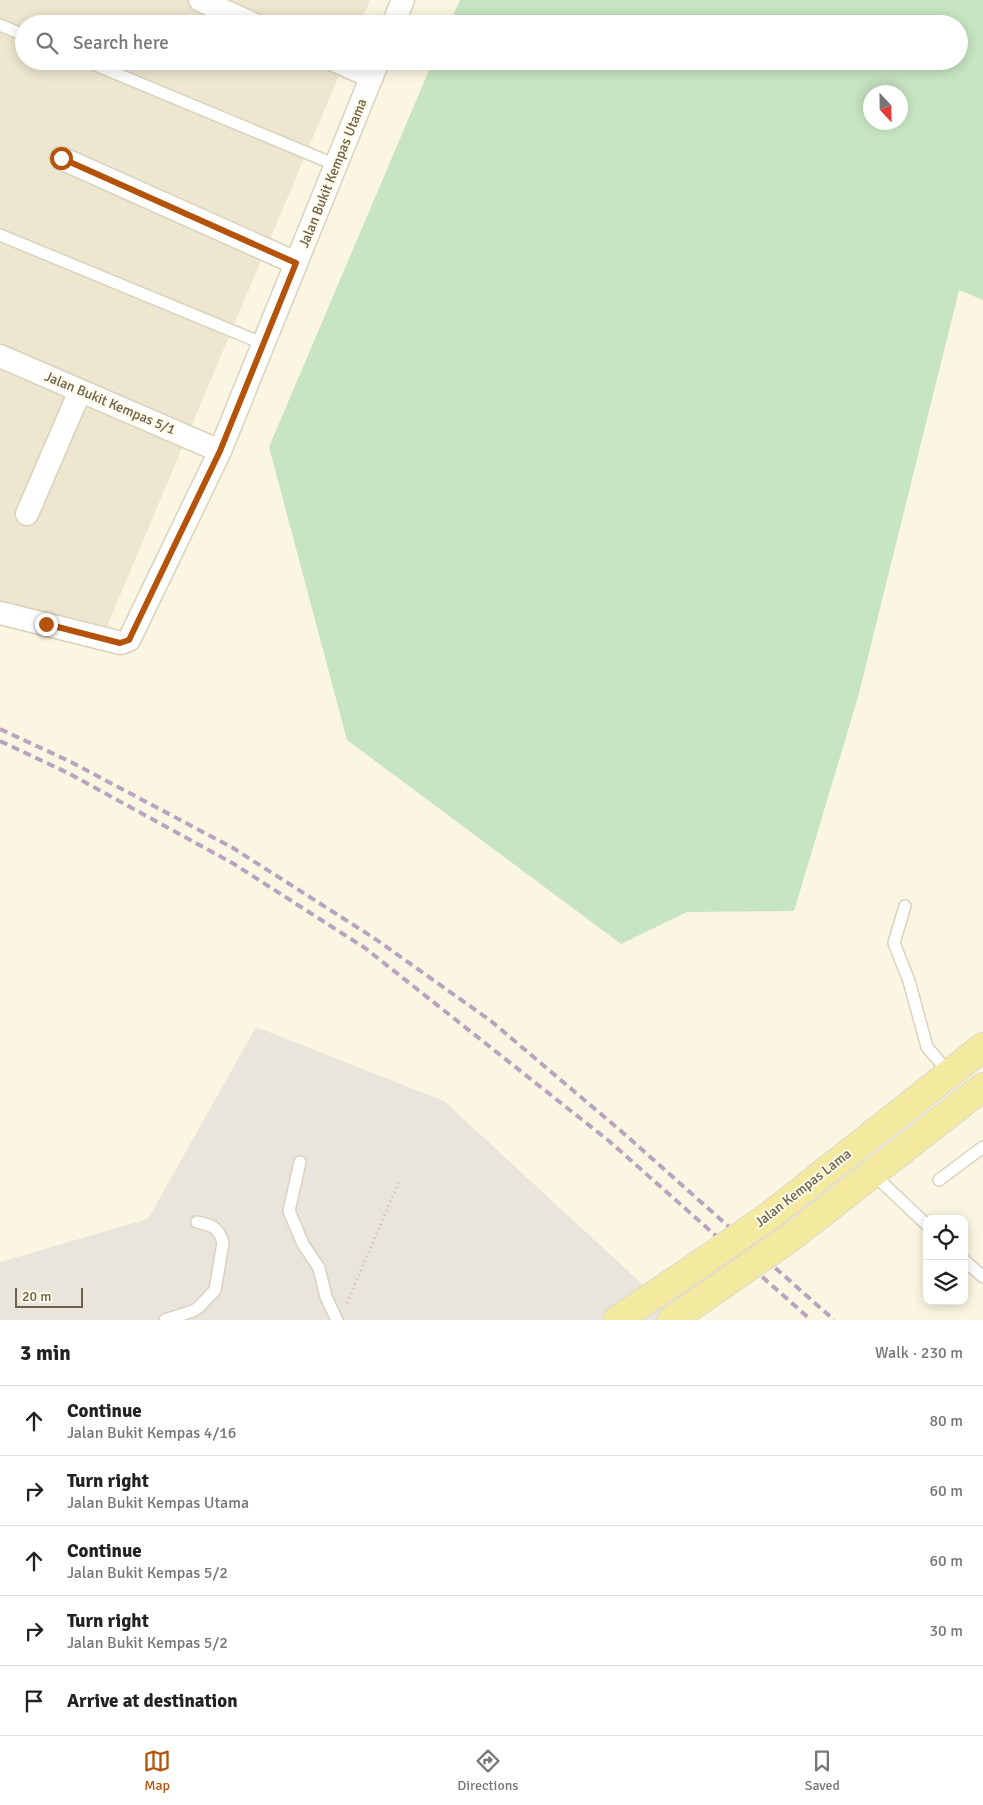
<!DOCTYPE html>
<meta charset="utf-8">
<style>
:root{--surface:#fff;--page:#f2f2f2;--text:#222;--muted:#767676;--line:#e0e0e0;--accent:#b45309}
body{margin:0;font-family:Signika,sans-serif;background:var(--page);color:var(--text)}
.controls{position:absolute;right:15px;bottom:15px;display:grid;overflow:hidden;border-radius:10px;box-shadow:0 2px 12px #0003}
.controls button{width:45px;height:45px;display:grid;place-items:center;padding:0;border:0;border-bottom:1px solid var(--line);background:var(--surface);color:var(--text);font:25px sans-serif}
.compass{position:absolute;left:863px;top:85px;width:45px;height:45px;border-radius:50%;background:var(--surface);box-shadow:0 2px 12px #0003;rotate:158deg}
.scale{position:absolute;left:15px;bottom:12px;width:68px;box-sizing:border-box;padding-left:5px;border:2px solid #6e604b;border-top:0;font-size:14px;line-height:18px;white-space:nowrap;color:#6e604b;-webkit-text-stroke:4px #fdfae7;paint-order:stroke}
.stop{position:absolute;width:15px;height:15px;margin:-11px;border:4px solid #b45309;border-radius:50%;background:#fff}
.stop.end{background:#b45309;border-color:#fff;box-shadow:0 1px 5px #0008}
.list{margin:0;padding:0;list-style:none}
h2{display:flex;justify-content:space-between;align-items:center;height:65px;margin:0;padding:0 20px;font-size:21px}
h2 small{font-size:16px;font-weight:400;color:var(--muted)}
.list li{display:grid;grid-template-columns:32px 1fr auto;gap:15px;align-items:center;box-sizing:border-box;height:70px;padding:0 20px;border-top:1px solid var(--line)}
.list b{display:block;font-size:19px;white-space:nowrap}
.list p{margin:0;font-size:16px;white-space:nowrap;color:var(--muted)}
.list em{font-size:16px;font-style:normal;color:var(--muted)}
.icon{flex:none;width:28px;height:28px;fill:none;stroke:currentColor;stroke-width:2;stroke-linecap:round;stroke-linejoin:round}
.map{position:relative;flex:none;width:983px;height:1320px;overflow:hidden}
.search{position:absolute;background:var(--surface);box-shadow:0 2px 12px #0003;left:15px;right:15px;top:15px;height:55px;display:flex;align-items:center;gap:12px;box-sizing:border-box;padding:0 18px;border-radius:28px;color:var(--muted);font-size:19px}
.sheet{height:415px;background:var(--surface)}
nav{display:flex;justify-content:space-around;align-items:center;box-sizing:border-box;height:70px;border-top:1px solid var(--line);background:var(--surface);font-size:14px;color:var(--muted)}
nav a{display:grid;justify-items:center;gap:2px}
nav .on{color:var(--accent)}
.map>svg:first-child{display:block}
</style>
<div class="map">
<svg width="983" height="1320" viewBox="0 0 983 1320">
<rect width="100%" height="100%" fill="#faf6e1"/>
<path fill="#ede7cf" d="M0 0H370L360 24H24V61H345L100 643 0 619Z"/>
<path fill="#e9e5dc" d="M256 1027 444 1101 681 1320H0V1262L148 1219Z"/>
<path fill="#c7e5c2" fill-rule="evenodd" d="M460 0H983V300L959 290 858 697 794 911 687 912 621 944 347 740 269 447 433 61H959V24H449ZM870 92H900V122H870Z"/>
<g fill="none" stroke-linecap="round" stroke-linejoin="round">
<defs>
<g id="service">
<path d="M0 25 24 35"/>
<path d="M86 61 336 165"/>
<path d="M0 235 264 344"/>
<path d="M905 906 894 943 909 981 927 1047 949 1073"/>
<path d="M300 1162 289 1211 303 1244 319 1268 326 1297 337 1320"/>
<path d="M872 1173 927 1225"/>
<path d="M939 1180 983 1147"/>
<path d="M964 1260 983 1277"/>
<path d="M165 1320 193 1311 199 1307 215 1290 223 1243C219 1227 211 1225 197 1222"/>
</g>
<g id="minor">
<path d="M200 0 253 24"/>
<path d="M393 24 403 0"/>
<path d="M336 61 372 77"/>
<path d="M61 158 296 263"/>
<path d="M0 356 220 451"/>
<path d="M27 514 80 391"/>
<path d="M0 613 121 643 129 640 220 451 378 61"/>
</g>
<g id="primary">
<path d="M772 1214 983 1047"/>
<path d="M790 1238 983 1087"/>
<path d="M617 1320 690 1271"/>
<path d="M672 1320 699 1301"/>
</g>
</defs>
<use href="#service" stroke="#dad2bc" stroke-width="14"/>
<use href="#minor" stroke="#dad2bc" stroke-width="25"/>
<use href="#primary" stroke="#dcd9d4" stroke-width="30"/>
<path stroke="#d1bf9f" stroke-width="3" stroke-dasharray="1 4" stroke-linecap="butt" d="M347 1303 399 1181"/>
<use href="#service" stroke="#fff" stroke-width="11"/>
<use href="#minor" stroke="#fff" stroke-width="22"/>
<use href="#primary" stroke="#f3e99f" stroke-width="28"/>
<g stroke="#baa2c1" stroke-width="4" stroke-dasharray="8 5" stroke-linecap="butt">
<path d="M0 729 71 762 233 848 374 938 491 1021 621 1131 834 1320"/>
<path d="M0 741 68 773 234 864 365 948 609 1141 811 1320"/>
</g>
<defs>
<g id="primary-bridge">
<path d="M690 1271 772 1214"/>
<path d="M699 1301 790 1238"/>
</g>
</defs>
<use href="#primary-bridge" stroke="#dcd9d4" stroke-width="30" stroke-linecap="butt"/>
<use href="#primary-bridge" stroke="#f3e99f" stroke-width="28"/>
</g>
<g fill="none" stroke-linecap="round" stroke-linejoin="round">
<path stroke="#b45309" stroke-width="6" d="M46 624 120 643 129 640 220 451 296 263 61 158"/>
</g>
<g text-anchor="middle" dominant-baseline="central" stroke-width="4" stroke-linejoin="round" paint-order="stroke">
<g font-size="14" fill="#6e604b" stroke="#fdfae7">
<text transform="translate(333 173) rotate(-68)">Jalan Bukit Kempas Utama</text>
<text transform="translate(110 403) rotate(23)">Jalan Bukit Kempas 5/1</text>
<text transform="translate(803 1188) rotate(-38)">Jalan Kempas Lama</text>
</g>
</g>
</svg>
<div class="controls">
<button><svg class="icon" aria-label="locate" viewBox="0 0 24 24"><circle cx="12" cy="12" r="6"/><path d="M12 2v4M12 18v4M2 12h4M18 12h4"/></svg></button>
<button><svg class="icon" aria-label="layers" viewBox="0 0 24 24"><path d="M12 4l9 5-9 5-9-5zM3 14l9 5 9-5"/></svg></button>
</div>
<svg class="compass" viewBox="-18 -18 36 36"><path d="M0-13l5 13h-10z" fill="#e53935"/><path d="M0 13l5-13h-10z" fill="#767676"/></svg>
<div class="scale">20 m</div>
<div class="stop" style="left:61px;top:158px"></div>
<div class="stop end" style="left:46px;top:624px"></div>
<div class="search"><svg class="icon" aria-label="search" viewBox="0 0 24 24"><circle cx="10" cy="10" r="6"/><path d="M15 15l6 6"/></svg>Search here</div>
</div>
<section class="sheet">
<h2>3 min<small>Walk · 230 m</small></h2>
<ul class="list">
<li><svg class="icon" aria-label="ahead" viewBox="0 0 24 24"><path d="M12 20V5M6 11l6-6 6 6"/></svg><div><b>Continue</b><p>Jalan Bukit Kempas 4/16</p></div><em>80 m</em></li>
<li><svg class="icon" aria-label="right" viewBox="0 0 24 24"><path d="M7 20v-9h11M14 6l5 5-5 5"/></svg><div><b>Turn right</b><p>Jalan Bukit Kempas Utama</p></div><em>60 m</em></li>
<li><svg class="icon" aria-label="ahead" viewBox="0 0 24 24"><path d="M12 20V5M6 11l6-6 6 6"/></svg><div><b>Continue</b><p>Jalan Bukit Kempas 5/2</p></div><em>60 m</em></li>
<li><svg class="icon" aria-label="right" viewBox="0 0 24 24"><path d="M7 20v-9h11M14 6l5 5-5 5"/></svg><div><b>Turn right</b><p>Jalan Bukit Kempas 5/2</p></div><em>30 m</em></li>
<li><svg class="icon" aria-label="arrive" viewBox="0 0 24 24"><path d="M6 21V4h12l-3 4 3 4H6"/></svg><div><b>Arrive at destination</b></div></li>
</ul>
</section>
<nav>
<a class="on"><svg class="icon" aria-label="map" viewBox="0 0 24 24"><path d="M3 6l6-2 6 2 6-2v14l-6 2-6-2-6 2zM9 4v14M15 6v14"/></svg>Map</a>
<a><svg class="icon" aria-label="directions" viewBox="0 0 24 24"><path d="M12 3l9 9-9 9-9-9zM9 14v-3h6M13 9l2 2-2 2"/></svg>Directions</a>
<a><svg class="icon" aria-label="saved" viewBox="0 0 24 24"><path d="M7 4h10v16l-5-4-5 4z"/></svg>Saved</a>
</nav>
